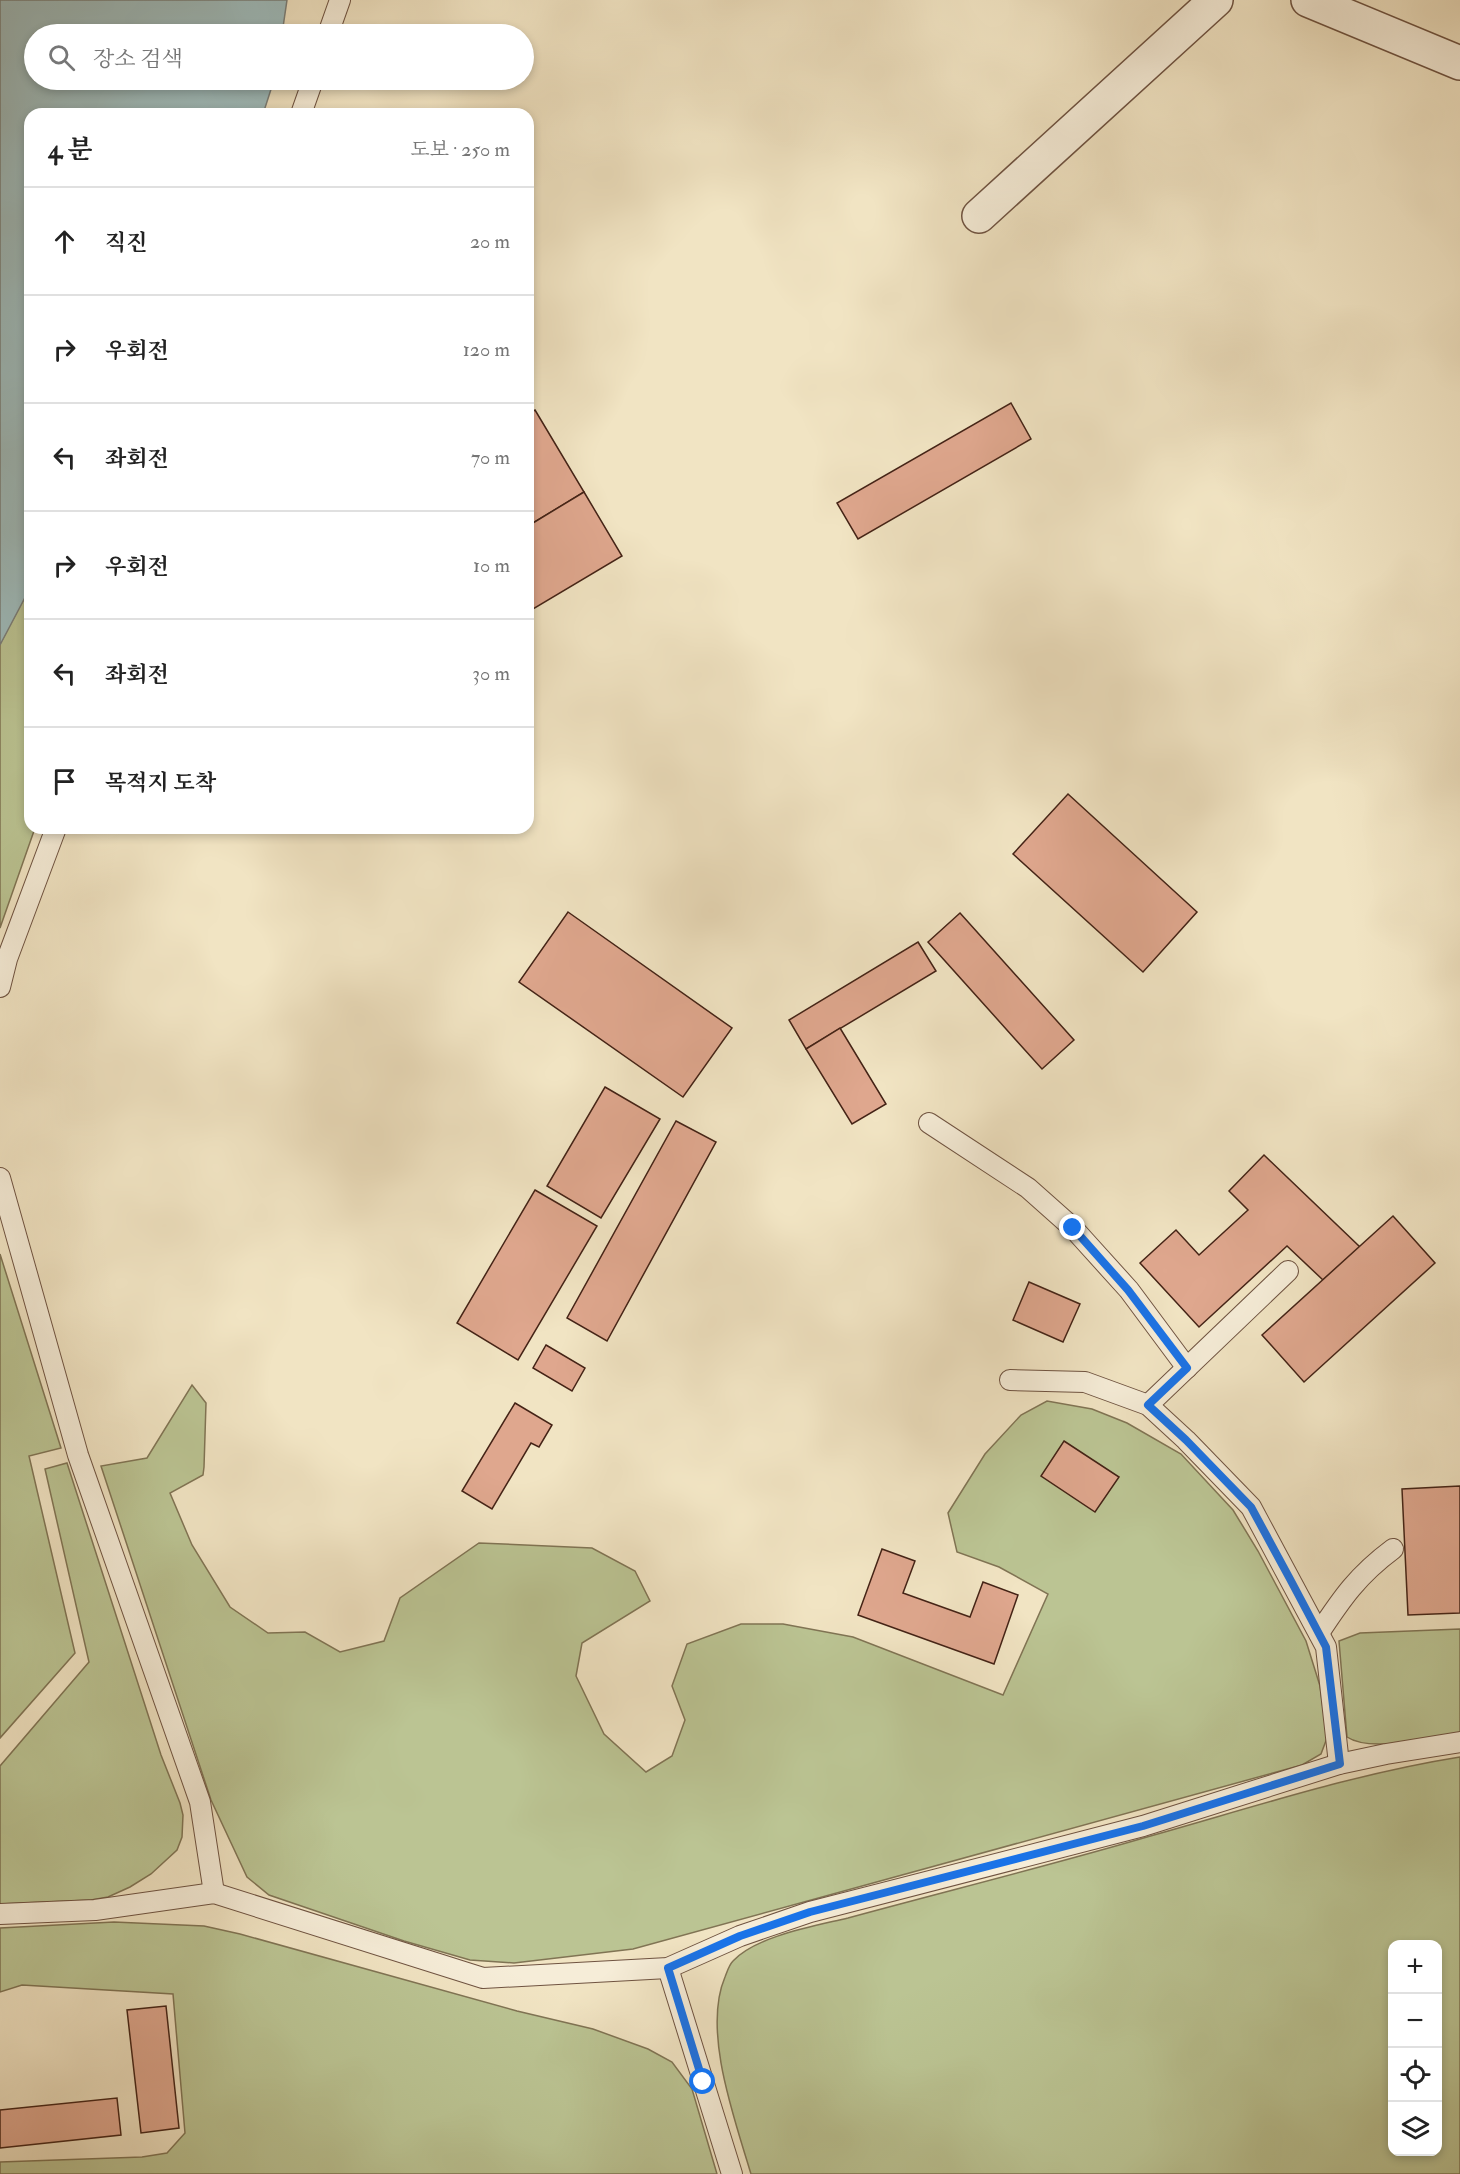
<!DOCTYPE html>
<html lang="ko">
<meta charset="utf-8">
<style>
:root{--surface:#fff;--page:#f6f6f6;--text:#222;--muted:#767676;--line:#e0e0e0}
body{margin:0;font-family:"IM FELL Double Pica","Noto Serif KR",serif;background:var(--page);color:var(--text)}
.controls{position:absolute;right:18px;bottom:18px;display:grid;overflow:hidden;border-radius:12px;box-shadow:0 3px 9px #0003}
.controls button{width:54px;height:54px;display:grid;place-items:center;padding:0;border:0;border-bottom:2px solid var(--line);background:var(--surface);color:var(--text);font:30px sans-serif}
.stop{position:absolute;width:18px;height:18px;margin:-14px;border:4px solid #1a73e8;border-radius:50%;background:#fff}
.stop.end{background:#1a73e8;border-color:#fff;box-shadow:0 2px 6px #0008}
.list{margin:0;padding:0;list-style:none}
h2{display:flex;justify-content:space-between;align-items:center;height:78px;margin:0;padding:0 24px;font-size:26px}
h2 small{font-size:20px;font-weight:400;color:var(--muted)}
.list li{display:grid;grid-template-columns:39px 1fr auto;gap:18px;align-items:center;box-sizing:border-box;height:108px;padding:0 24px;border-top:2px solid var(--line)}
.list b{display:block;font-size:22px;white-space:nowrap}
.list em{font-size:20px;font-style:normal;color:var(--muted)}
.icon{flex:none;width:33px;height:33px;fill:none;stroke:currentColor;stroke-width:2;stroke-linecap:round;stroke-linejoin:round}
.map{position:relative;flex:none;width:1460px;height:2174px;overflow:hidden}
.search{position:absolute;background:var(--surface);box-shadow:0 3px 9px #0003;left:24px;top:24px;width:510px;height:66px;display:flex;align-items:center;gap:15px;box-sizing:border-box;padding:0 21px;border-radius:33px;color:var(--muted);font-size:22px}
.panel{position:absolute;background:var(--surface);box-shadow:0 3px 9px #0003;left:24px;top:108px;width:510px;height:726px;border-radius:18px}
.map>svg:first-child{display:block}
</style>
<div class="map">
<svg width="1460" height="2174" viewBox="0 0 1460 2174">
<rect width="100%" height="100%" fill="#f1e4c3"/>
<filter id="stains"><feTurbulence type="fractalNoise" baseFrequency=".00333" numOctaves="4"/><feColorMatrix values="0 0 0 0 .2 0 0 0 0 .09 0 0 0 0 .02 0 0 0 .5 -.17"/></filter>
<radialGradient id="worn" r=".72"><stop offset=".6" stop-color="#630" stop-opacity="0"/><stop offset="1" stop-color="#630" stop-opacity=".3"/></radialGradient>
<g fill="#bbc493" stroke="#807454" stroke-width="1.5" fill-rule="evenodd">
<path d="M30 587V828H35L0 928V644Z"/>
<path d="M0 1254 61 1448 29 1456 75 1653 0 1738Z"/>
<path d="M192 1385 206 1403 204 1467 203 1475 170 1493 192 1545 230 1607 268 1633 305 1632 340 1652 384 1641 400 1598 479 1543 592 1548 635 1571 650 1601 582 1643 576 1676 604 1734 646 1772 672 1756 685 1720 672 1686 687 1644 741 1624H783L853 1637 1003 1695 1048 1594 999 1567 957 1552 948 1513 985 1454 1021 1415 1047 1401 1092 1409 1127 1423 1181 1454 1233 1510 1258 1551 1306 1641 1320 1686 1327 1738 1321 1754 1302 1765 633 1949 514 1963 470 1960 404 1941 269 1895 247 1877 211 1800 101 1466 147 1458Z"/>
<path d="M67 1463 161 1755 180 1803 183 1815 182 1837 177 1850 151 1874 130 1887 108 1897 91 1900 0 1904V1766L89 1662 45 1469Z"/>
<path d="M1460 1629V1733C1430 1737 1371 1753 1347 1737L1339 1641 1360 1633Z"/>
<path d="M1460 1757V2174H751C735 2120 702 2031 725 1977 727 1972 729 1965 733 1961 756 1936 815 1926 848 1918 947 1891 1048 1866 1147 1837 1251 1808 1353 1774 1460 1757ZM1392 1944H1438V2152H1392Z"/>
<path d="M114 1922 204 1926 240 1934 517 2011 593 2029 648 2049 672 2062 692 2089 717 2174H0V2162L142 2157 167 2153 185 2133 173 1994 22 1985 0 1992V1928Z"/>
</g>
<path fill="#9ebcbd" stroke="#7a7f7a" stroke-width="1.5" d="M0 0H287L282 34H34V80H274L263 114H30V588L0 645Z"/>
<g fill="#dfa78e" stroke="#442316" stroke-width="1.5">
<path d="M1011 403 1031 439 858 539 837 503Z"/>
<path d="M535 410 584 492 528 526V414Z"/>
<path d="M584 492 622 556 528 612V526Z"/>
<path d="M1068 794 1197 912 1143 972 1013 854Z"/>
<path d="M568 912 732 1028 683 1097 519 982Z"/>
<path d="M960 913 1074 1040 1042 1069 928 942Z"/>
<path d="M918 942 936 971 806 1049 789 1020Z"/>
<path d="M840 1028 886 1104 852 1124 806 1049Z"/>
<path d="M605 1087 660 1119 601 1218 547 1186Z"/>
<path d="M676 1121 716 1142 607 1341 567 1318Z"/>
<path d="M1264 1155 1360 1247 1323 1280 1287 1246 1199 1327 1140 1263 1176 1230 1199 1255 1248 1210 1229 1191Z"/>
<path d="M535 1190 597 1226 518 1360 457 1323Z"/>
<path d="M1393 1216 1435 1263 1304 1382 1262 1335Z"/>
<path d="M1029 1282 1080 1304 1063 1342 1013 1320Z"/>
<path d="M546 1345 585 1368 572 1391 533 1368Z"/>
<path d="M515 1403 552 1425 539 1447 531 1443 492 1509 462 1491Z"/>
<path d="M1064 1441 1119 1477 1095 1512 1041 1476Z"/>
<path d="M1460 1486V1613L1408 1615 1402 1489Z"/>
<path d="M882 1549 915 1561 903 1593 970 1617 983 1582 1018 1595 994 1664 858 1615Z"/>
<path d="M166 2006 179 2128 141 2133 127 2010Z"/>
<path d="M117 2098 121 2135 0 2148V2110Z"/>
</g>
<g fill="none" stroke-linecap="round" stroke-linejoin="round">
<defs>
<g id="lane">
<path d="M328 34 340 0"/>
<path d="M301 114 313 80"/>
<path d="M0 987 7 959 56 828"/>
<path d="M929 1123 1028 1188 1073 1228 1129 1290 1187 1368"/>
<path d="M0 1178 78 1455 200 1802 214 1893"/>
<path d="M1010 1380 1085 1382 1148 1405 1186 1440 1251 1507 1326 1647 1339 1764"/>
<path d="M1148 1405 1288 1271"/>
<path d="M1319 1633C1342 1598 1358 1575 1393 1549"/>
<path d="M0 1914 95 1910 214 1893 483 1978 668 1968 740 1936 810 1912 1143 1826 1339 1764 1386 1754 1460 1742"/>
<path d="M668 1968 732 2174"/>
</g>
<g id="street">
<path d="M1308 0 1460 63"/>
<path d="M979 216 1216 0"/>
</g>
</defs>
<use href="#lane" stroke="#6f5341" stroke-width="22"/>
<use href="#street" stroke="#6f5341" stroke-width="36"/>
<use href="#lane" stroke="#f6edd8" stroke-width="20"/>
<use href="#street" stroke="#f6edd8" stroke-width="33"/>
</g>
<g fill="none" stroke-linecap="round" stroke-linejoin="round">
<path stroke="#1a73e8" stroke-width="8" d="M703 2082 668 1968 740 1936 810 1912 1143 1826 1340 1764 1326 1647 1290 1579 1251 1507 1186 1440 1148 1405 1187 1368 1128 1290 1073 1228"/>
</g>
<rect width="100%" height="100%" filter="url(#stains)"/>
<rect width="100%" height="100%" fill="url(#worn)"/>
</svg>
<div class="controls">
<button>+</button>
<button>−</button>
<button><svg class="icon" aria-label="locate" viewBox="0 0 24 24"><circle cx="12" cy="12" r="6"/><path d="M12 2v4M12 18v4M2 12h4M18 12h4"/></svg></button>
<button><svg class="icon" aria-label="layers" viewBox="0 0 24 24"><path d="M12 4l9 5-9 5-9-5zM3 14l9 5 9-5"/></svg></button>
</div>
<div class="stop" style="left:703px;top:2082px"></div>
<div class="stop end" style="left:1073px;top:1228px"></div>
<div class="search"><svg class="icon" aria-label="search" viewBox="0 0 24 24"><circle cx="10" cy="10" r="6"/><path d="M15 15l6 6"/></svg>장소 검색</div>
<section class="panel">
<h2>4 분<small>도보 · 250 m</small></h2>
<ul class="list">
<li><svg class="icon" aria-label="ahead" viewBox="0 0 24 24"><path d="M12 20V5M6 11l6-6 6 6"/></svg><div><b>직진</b></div><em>20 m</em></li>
<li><svg class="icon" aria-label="right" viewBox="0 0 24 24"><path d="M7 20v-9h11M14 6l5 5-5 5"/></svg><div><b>우회전</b></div><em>120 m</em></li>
<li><svg class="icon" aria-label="left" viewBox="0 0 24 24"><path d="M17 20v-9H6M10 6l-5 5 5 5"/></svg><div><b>좌회전</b></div><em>70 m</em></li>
<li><svg class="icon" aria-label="right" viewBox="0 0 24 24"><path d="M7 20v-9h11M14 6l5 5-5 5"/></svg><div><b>우회전</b></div><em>10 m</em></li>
<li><svg class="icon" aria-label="left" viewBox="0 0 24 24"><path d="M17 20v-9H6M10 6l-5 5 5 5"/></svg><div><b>좌회전</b></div><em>30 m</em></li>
<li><svg class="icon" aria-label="arrive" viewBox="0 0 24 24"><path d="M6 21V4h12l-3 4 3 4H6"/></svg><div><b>목적지 도착</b></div></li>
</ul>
</section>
</div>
